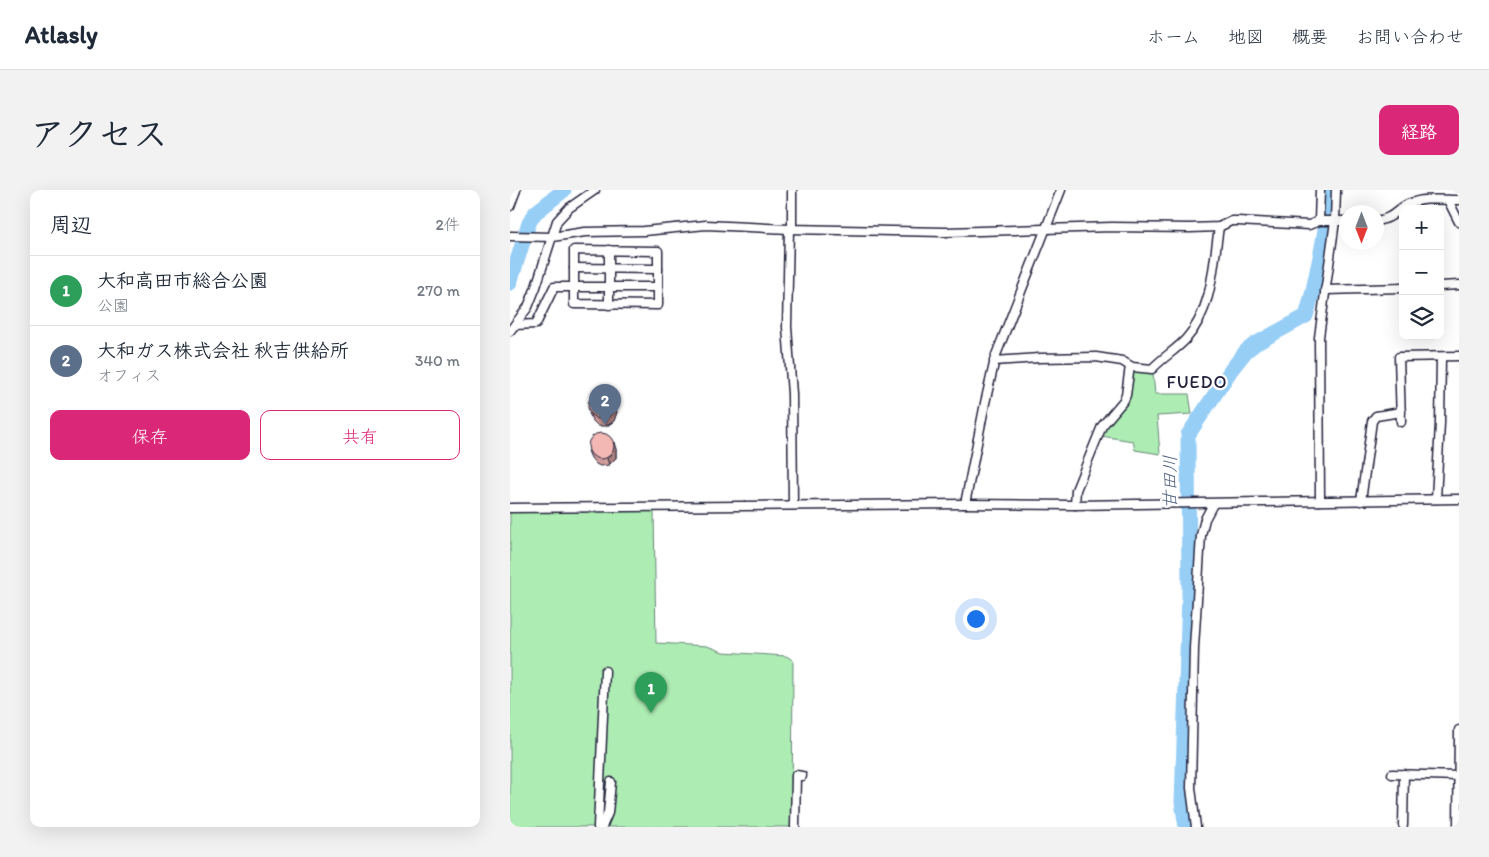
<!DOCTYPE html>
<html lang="ja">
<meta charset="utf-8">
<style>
:root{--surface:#fff;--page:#f2f2f3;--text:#1f2937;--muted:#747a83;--line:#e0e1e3;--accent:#db2777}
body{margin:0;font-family:Itim,"Klee One",sans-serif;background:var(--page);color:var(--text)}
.controls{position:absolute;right:15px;top:15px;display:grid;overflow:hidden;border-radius:10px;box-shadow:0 5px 20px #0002}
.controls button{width:45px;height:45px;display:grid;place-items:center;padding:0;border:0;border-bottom:1px solid var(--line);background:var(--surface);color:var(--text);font:25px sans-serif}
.compass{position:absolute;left:829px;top:15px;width:45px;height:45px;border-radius:50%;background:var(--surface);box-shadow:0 5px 20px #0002;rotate:180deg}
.you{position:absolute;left:465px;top:428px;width:18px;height:18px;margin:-12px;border:4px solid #fff;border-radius:50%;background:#1a73e8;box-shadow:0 0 0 8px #1a73e833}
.badge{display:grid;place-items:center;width:32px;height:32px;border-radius:50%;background:var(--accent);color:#fff;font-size:16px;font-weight:700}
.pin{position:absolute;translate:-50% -41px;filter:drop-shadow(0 1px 2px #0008)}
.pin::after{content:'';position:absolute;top:26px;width:18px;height:15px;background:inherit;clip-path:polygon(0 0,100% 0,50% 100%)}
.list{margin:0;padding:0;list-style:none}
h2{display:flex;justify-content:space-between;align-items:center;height:65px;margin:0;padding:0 20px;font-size:21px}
h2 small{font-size:16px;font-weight:400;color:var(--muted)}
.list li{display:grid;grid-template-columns:32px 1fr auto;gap:15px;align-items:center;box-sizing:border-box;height:70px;padding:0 20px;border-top:1px solid var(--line)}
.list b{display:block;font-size:19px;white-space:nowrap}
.list p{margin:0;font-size:16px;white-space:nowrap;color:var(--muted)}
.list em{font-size:16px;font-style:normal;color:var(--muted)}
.actions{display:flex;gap:10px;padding:15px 20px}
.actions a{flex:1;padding:11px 0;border:1px solid var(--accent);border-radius:10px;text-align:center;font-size:18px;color:var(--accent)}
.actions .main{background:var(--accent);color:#fff}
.icon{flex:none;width:28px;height:28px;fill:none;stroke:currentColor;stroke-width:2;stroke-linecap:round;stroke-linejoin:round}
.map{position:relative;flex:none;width:949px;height:637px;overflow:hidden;border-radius:10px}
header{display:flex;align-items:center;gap:30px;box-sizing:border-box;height:70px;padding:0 25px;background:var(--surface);border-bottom:1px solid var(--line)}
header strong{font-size:24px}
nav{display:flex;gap:28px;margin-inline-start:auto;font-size:18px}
.intro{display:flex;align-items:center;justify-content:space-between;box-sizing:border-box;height:120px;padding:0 30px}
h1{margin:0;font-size:35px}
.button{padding:12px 22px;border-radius:10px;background:var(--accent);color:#fff;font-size:18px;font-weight:700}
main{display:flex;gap:30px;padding:0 30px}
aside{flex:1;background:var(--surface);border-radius:10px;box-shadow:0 5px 20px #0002}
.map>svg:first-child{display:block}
</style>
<header>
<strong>Atlasly</strong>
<nav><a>ホーム</a><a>地図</a><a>概要</a><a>お問い合わせ</a></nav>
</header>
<div class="intro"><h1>アクセス</h1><a class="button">経路</a></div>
<main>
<aside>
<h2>周辺<small>2件</small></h2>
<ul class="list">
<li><span class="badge" style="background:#2e9e5b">1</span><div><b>大和高田市総合公園</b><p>公園</p></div><em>270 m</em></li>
<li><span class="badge" style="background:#5c6f8a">2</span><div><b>大和ガス株式会社 秋吉供給所</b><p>オフィス</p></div><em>340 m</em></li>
</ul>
<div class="actions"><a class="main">保存</a><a>共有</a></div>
</aside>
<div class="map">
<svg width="949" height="637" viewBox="0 0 949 637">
<rect width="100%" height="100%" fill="#fff"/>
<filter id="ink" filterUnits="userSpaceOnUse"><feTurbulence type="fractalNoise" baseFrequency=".02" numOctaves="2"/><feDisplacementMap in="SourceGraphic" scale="10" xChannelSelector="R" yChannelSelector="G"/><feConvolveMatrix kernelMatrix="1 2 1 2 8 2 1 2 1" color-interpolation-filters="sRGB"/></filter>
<g filter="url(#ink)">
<g fill="#adecb3" stroke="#688777">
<path d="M626 181 643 183 645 204H679L682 224 647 226 650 264 625 260 623 251 591 246 598 233 618 211 623 182Z"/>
<path d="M144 320 146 453 197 456 213 462 276 466 283 470 282 637H0V322Z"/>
</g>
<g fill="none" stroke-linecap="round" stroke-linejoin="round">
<g stroke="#97cef6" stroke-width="15">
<path d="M0 93 19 33 25 23 54 0"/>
<path d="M676 637 672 612 679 404 678 245 721 180 736 161 745 154 796 126C801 111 804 96 807 81 813 54 818 28 819 0"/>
</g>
<defs>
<g id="minor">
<path d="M938 10 949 32"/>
<path d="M0 16 6 0"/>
<path d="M809 31 810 0"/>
<path d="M866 31C885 28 884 21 898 14 914 7 932 10 949 10"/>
<path d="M279 39 277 137 282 204 283 315"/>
<path d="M282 39V0"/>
<path d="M0 46 42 47 75 42 134 41 196 35 279 39 435 42 602 37 680 38 709 37 721 31H728L799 35 809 31H836"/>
<path d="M64 60 148 61V115L64 114Z"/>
<path d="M99 60V115"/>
<path d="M64 78 148 79"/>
<path d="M930 96 949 95"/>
<path d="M815 100 893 98"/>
<path d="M5 135 26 134 44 97H148"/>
<path d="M0 141 18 117 26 97 47 31 59 18 85 0"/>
<path d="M484 171 529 168 586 167 612 171 622 177 642 179C652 168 666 160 676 149 703 119 703 75 709 37"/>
<path d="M891 232 889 167 949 166"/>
<path d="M926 309 930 233 931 167"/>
<path d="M810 311 809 147 825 31 826 0"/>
<path d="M851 311 862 231 866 226 891 222"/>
<path d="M455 314 475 213 486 165 551 0"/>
<path d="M565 315 566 300 592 236 614 210 616 205 620 176"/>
<path d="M0 318 455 314 565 315 949 309"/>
<path d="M882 584 948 586"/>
<path d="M893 635 894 584"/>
<path d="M88 637 95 481"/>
<path d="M92 637 98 623 101 592"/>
<path d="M285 637 286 585 292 586"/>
<path d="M686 637 681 598 684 458 691 345 695 329 703 314"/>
<path d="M948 637 949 540"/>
</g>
</defs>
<use href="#minor" stroke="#22223b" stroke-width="11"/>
<use href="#minor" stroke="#fff" stroke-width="8"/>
</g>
<g fill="#d19d9b" stroke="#22223b">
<path d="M107 222 104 231 97 236H88L82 230 79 223Z"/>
<path d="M106 259V268L99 275 90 276 86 274 81 268 78 261Z"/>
</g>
<g fill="#aa807e" stroke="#22223b">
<path d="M104 215 107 222 104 231 97 236 95 229Z"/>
<path d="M104 252 106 259V268L99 275 97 268Z"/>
</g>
<g fill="#f3b7b4" stroke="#22223b">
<circle cx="91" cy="216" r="13"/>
<circle cx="91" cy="256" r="13"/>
</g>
</g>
<g text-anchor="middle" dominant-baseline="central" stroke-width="4.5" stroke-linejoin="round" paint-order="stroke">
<g font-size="18" letter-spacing="1" fill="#22223b" stroke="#fff">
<text x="687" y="192">FUEDO</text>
</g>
<g font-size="18" font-style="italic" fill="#4b5e7c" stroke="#fff">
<text transform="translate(660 292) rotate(-90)">甘田川</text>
</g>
</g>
</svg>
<div class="controls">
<button>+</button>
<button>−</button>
<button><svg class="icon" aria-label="layers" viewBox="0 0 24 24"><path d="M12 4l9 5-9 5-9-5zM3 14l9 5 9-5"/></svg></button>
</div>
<svg class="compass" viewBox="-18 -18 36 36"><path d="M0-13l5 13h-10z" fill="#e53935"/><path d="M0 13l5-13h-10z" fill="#747a83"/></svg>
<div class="you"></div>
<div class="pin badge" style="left:141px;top:523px;background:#2e9e5b">1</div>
<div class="pin badge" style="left:95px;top:235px;background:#5c6f8a">2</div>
</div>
</main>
